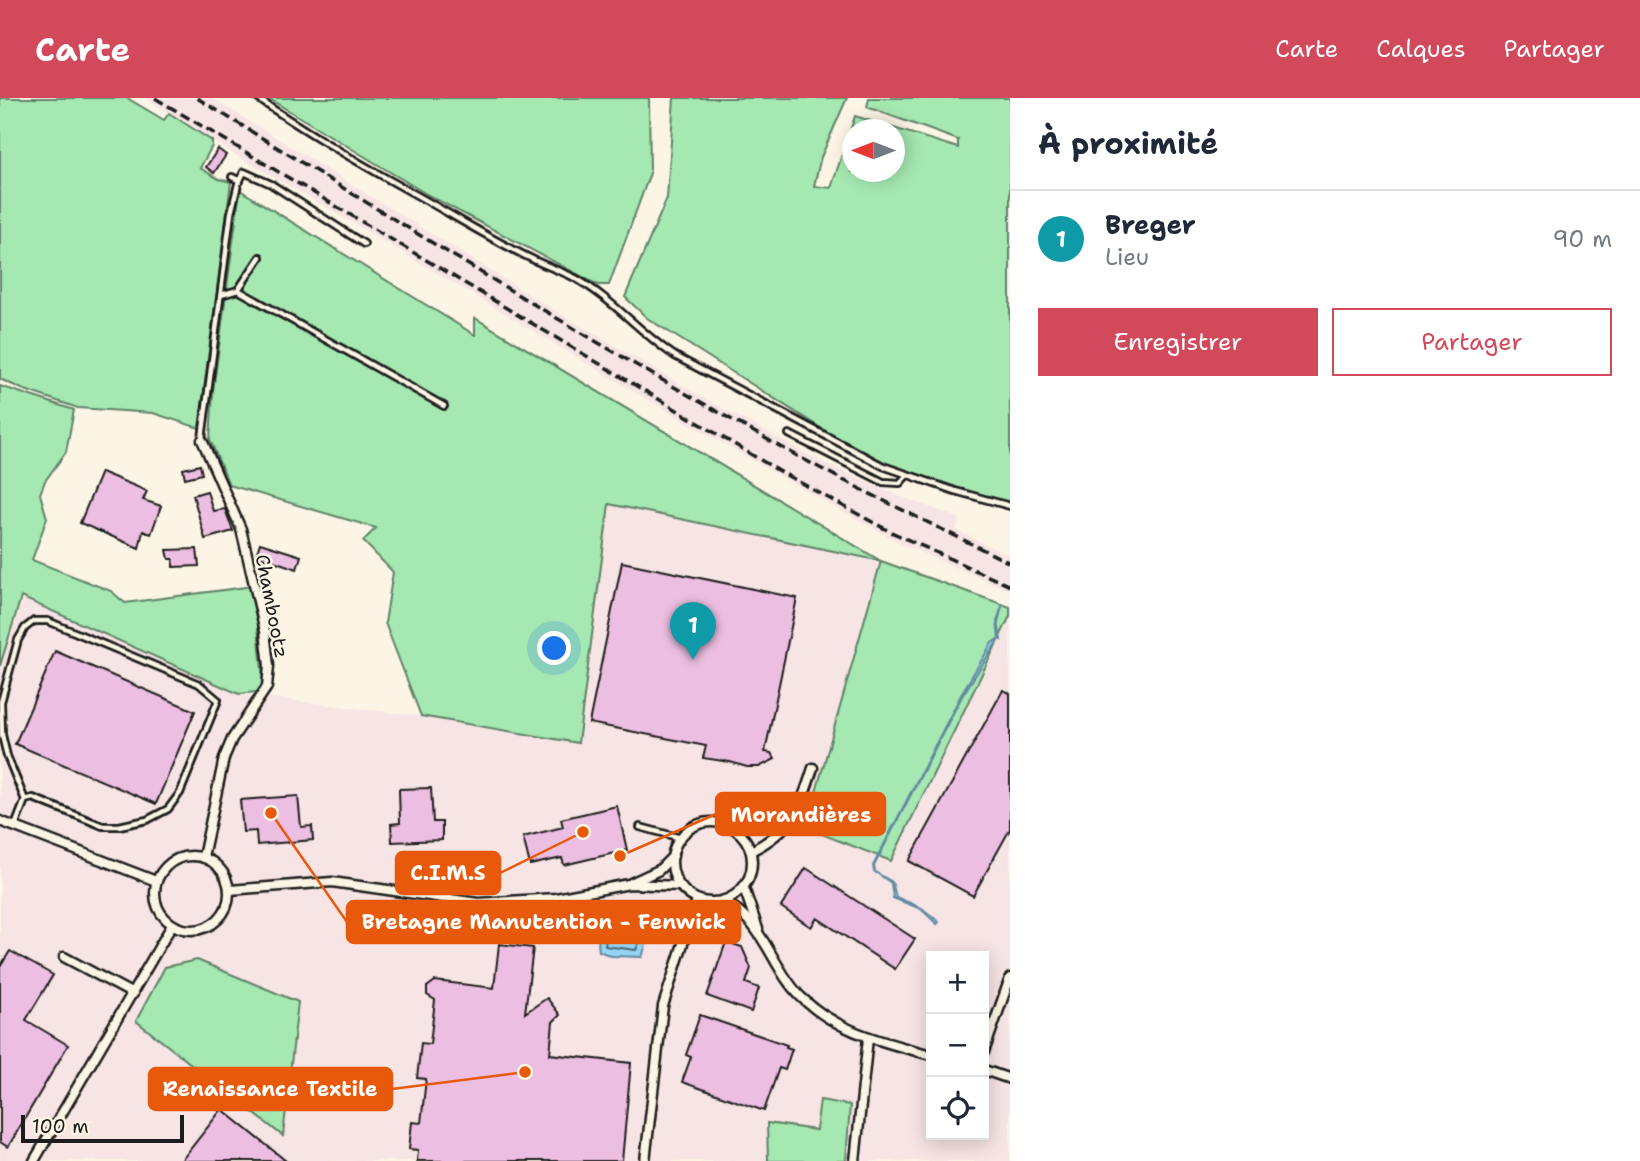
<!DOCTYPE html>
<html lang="fr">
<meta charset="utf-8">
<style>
:root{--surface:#fff;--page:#f2f2f3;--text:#1f2937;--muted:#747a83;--line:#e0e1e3;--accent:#d1495b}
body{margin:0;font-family:"Shantell Sans",sans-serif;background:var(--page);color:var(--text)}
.controls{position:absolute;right:21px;bottom:21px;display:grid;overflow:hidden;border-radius:0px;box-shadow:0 4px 18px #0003}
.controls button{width:63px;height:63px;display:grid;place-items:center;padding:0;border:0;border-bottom:2px solid var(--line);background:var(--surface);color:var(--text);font:35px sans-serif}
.compass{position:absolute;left:842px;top:21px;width:63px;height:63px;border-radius:50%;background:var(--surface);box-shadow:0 4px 18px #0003;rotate:270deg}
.scale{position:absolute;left:21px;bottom:18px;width:163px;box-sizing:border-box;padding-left:7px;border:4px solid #1c1c1c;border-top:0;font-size:19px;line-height:24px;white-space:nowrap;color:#1c1c1c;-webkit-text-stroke:5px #fcf5e5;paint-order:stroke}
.you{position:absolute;left:555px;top:551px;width:24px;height:24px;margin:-18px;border:5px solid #fff;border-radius:50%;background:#1a73e8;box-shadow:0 0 0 10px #1a73e833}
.badge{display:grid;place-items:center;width:46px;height:46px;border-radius:50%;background:var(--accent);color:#fff;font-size:23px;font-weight:700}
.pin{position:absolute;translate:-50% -58px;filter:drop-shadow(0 2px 4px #0008)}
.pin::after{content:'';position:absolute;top:37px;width:24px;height:21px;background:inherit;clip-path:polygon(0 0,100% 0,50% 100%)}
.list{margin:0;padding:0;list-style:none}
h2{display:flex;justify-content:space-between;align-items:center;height:91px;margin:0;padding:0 28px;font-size:30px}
h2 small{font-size:23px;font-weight:400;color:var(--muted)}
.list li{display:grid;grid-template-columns:46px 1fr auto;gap:21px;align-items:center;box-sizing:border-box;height:98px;padding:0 28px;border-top:2px solid var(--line)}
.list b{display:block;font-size:26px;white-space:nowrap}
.list p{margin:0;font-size:23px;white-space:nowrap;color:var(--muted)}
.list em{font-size:23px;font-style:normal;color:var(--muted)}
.actions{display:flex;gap:14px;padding:21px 28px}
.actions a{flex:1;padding:16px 0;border:2px solid var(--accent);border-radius:0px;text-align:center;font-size:24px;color:var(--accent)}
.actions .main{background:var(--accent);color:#fff}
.icon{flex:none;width:38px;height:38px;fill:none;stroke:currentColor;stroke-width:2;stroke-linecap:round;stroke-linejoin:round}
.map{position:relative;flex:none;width:1010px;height:1063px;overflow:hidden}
header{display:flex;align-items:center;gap:42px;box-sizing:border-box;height:98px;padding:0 35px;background:var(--accent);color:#fff}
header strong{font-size:33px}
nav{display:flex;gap:38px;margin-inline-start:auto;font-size:24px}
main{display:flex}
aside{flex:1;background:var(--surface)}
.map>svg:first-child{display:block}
</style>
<header>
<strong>Carte</strong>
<nav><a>Carte</a><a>Calques</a><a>Partager</a></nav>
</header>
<main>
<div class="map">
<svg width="1010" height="1063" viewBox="0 0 1010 1063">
<rect width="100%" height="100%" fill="#fcf5e5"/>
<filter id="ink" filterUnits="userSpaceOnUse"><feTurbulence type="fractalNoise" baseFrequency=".0143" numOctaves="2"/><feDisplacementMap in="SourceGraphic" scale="14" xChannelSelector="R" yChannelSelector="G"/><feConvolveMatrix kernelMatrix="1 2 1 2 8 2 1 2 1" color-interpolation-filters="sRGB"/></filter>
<g filter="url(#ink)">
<g fill="#f7e4e4" fill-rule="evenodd">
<path d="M145 0H212L551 210 697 296 818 362 900 398 954 418 960 421 956 432 1010 458V493L904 447 825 404 636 295 380 141 235 57Z"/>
<path d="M609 406 881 464 806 730 891 763 1010 518V1063H0V568L21 499 239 596 453 622 578 645ZM931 858H984V1037H931Z"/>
</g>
<g fill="#a5e8b2" stroke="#608267" stroke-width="2" fill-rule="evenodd">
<path d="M0 0H127L164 22 169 15 212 43V48L200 70 219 81 231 84 199 330 153 315 78 310 22 291 0 281Z"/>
<path d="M268 0H649L650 75 609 187H598L428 97Z"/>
<path d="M674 0H847L821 59 814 88 831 90 855 18 958 50V42L867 9 869 0H1010V408L865 358 647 220 625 199 667 100ZM852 32H894V74H852Z"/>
<path d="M240 92 475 237V220L881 463 1010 509V518L891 763 806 730 881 463 609 406 578 645 421 618 385 525 393 474 363 443 376 430 229 387 210 342 213 293Z"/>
<path d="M0 288 74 312 66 354 45 383 40 396 47 420 32 462 111 493 125 505 254 488 264 593 239 596 21 499 0 568Z"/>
<path d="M197 862 298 904 283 1038 136 923 165 869Z"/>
<path d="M820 1002 850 1007 846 1063H768L767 1025 816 1032Z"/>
</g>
<g fill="#93d3f4" stroke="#638a9e" stroke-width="2">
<path d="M1003 505 998 524 1001 542 999 541 962 598 874 768 875 774 892 784 896 799 922 810 939 824 937 826 921 811 893 800 891 785 874 773 873 768 963 593 992 545 999 540 997 523Z"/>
<path d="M647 818 652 820 653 825 642 859 611 858 599 853C593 822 623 820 647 818Z"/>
</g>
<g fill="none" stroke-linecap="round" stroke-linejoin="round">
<path stroke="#4c6572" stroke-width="2" d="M641 826 645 830 636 852 605 848 607 835 625 828Z"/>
</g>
<g fill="#ecbee1" stroke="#1c1c1c" stroke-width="2">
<path d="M218 51 226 57 214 75 206 69Z"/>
<path d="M200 367 202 376 185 380 183 371Z"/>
<path d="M101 374 147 393 143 402 161 408 151 436 143 433 139 450 80 425Z"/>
<path d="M207 393 213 413 225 411 233 433 205 441 193 397Z"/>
<path d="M260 445 301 458 297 471 256 457Z"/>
<path d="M197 451 199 468 173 469V461H169L167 452Z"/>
<path d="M622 464 797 500 765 654 771 655 775 661 759 669H747L730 664 703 660 706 648 589 625Z"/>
<path d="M55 553 195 613 156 706 15 646Z"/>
<path d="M1003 592 1010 595V731L973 798 909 763Z"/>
<path d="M431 690 433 724H442V742L392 744 391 726 400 725 399 691Z"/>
<path d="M298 698 301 729 312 728 313 742 257 747 256 733 243 734 240 702Z"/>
<path d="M617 708 627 752 564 767 562 760 530 767 523 739 563 729 561 721Z"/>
<path d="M806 770 915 841 895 871 817 820 811 829 781 809Z"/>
<path d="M726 844 742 849 751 870 746 885 759 890 751 914 707 898Z"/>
<path d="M499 846 533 850 525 915 547 900 560 917 553 924 550 956 631 965 622 1063H417L418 1052 409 1051 412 1024 421 1025 426 981 417 980 421 945 430 946 435 902 427 897V889L435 883 494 890Z"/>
<path d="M10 853 53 877 26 922 68 947 8 1049 0 1044V869Z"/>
<path d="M700 917 787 947 786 949 792 951 785 972 779 970 764 1013 682 984 691 959 686 957Z"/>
<path d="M222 1011 286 1063H181Z"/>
</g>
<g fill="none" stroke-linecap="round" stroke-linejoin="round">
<defs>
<g id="service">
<path d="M257 0C307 35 357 64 411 94 451 116 490 141 532 161 546 168 561 173 575 180 613 201 640 235 675 258L883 368 955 393 1010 408"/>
<path d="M232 79 240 83"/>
<path d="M238 192 260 159"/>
<path d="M221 197 238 192 444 308"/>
<path d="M789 336 883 384 900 385 907 377"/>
<path d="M202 341 231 115 238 86 244 74 271 86 364 146"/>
<path d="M15 728 25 702 7 658 2 637 1 604 18 542 25 530 34 523H48L199 586 218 602 180 695 168 711 147 722 119 728H103L33 700 25 702"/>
<path d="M640 729 681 740"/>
</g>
<g id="minor">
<path d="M202 342 241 431 265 533 269 568 267 589 232 641 224 660 203 759"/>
<path d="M0 723 156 783"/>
<circle cx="712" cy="764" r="40"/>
<path d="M751 753C792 732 800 711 813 670"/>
<circle cx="192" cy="795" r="37"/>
<path d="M631 785 659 772 673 758"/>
<path d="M744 790 758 831"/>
<path d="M230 792 332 784 478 805 556 800 629 786 680 788"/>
<path d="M722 803C764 822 771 869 800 898 836 934 884 944 931 957"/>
<path d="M64 859 133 896"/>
<path d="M984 954 1010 880"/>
<path d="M984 972 1010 981"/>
<path d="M34 1063 172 827"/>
<path d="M645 1063 663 908 697 802"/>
<path d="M855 1063 868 940"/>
</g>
</defs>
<use href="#service" stroke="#1c1c1c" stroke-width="10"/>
<use href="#minor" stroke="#1c1c1c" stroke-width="13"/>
<use href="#service" stroke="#fcf5e5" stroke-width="4.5"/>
<use href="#minor" stroke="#fcf5e5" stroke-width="8"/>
<g stroke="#1c1c1c" stroke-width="3.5" stroke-dasharray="10 5" stroke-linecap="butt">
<path d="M155 0 779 373 889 433 1010 488"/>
<path d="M197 0C391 119 584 241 783 350 857 391 934 427 1010 465"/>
</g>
</g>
</g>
<g text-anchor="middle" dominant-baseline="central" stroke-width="5" stroke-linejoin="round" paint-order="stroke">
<g font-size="19" fill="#1c1c1c" stroke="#fcf5e5">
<text transform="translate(272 508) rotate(79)">Chambootz</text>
</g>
</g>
<path fill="none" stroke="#e8590c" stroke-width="2.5" d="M620 758L716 716M583 734L500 775M271 715L347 824M525 974L392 991"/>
<g fill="#e8590c" stroke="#fcf5e5" stroke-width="2.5">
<circle cx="620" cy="758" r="7"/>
<circle cx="583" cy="734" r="7"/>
<circle cx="271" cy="715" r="7"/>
<circle cx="525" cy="974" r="7"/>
</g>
<g fill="#e8590c" stroke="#e8590c" stroke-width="2.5">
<rect x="716" y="695" width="169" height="42" rx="7"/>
<rect x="396" y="754" width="104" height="42" rx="7"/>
<rect x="347" y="803" width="393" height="42" rx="7"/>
<rect x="149" y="970" width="243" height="42" rx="7"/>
</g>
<g font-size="21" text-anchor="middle" font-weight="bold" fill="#fff">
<text x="801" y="724">Morandières</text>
<text x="448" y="782">C.I.M.S</text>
<text x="544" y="831">Bretagne Manutention - Fenwick</text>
<text x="270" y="998">Renaissance Textile</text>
</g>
</svg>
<div class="controls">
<button>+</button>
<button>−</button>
<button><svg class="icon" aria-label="locate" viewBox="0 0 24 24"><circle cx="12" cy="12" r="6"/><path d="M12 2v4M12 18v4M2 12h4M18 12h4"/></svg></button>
</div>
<svg class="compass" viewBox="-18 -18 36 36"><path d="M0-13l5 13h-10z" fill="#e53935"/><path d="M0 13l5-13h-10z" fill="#747a83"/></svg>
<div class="scale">100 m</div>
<div class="you"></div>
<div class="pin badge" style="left:693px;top:562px;background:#0f9aa8">1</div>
</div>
<aside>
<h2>À proximité<small></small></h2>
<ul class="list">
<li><span class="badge" style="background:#0f9aa8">1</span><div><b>Breger</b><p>Lieu</p></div><em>90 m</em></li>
</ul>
<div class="actions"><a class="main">Enregistrer</a><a>Partager</a></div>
</aside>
</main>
